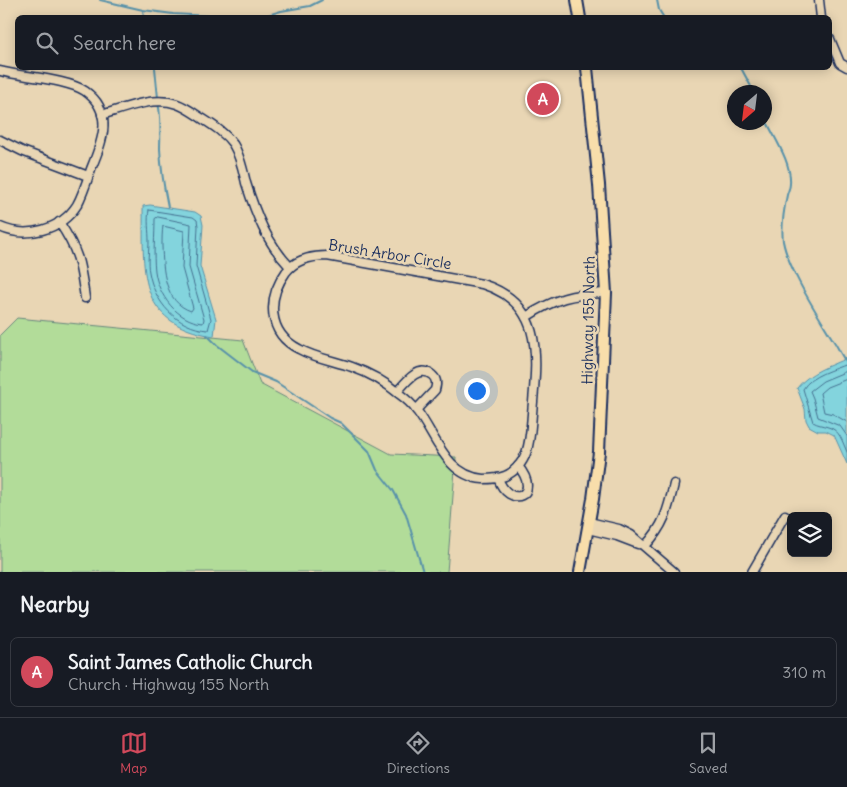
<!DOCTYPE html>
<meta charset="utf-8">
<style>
:root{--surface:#171b24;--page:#20242c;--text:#f1f3f6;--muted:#9ea1a6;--line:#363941;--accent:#d1495b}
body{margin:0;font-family:Delius,sans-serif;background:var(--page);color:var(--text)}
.controls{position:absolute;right:15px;bottom:15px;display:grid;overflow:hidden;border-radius:8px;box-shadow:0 2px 12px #0003}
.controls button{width:45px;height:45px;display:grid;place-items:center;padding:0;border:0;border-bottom:1px solid var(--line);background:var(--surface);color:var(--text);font:25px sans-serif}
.compass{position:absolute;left:727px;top:85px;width:45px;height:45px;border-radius:50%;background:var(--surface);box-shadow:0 2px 12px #0003;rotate:208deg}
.you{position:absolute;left:476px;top:390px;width:18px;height:18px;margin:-12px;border:4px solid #fff;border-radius:50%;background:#1a73e8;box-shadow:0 0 0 8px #1a73e833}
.badge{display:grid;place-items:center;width:32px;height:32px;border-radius:50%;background:var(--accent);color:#fff;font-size:16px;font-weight:700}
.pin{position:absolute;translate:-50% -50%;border:2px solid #fff;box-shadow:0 1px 5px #0006}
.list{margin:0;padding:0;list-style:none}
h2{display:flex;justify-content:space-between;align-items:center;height:65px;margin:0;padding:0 20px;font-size:21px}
h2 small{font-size:16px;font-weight:400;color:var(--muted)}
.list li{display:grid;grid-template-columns:32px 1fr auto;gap:15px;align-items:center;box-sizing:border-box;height:70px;margin:0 10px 10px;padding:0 10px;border:1px solid var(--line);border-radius:8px}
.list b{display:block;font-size:19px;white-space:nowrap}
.list p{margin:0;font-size:16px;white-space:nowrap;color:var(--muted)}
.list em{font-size:16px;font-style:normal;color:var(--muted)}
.icon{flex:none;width:28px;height:28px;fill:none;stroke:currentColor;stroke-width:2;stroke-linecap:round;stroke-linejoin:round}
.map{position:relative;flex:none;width:847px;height:572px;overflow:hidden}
.search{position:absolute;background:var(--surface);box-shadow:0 2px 12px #0003;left:15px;right:15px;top:15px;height:55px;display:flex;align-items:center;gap:12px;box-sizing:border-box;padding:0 18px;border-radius:8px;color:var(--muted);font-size:19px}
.sheet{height:145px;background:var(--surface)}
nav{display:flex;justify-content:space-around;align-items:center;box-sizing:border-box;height:70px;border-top:1px solid var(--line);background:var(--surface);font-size:14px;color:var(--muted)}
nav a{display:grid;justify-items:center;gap:2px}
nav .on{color:var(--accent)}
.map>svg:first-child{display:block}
</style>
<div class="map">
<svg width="847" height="572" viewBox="0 0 847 572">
<rect width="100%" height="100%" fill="#e9d6b4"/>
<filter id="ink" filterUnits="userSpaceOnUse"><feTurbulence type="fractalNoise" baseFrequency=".02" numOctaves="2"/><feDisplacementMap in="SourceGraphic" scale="10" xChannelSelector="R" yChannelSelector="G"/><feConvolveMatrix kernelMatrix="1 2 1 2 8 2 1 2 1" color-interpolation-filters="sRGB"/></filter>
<g filter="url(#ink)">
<path fill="#b2dc99" stroke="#66867c" d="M17 318 243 340 260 384 391 454 456 457 447 572H0V335Z"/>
<g fill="#83d4dd" stroke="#5992aa">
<path d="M150 205 195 212 201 216 203 225 200 266 216 319 214 336C134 324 144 269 143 206Z"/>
<path d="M847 358V464L834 435 826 431H818L809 426 806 420 805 409 797 388C809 372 830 366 847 358Z"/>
</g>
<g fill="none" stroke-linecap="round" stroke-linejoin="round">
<g stroke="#457191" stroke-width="1">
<path d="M149 210 193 217 197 220 198 226 196 266 211 319 208 330C177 328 154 302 149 272 147 263 149 251 149 241 149 231 147 220 149 210Z"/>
<path d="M158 217 191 224 189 267 204 319 203 323C177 321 158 295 155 271 153 255 155 236 155 219Z"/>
<path d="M163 226 184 231 182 268 193 308 191 311C164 302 163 270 162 246 162 240 162 232 163 226Z"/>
<path d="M847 364C833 370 811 375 803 389L813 422C818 425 822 425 828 427 840 430 842 441 847 452"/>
<path d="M847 371 823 381 810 391 813 398 818 417 840 426 847 436"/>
<path d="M847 379 827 387 820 393 824 412 833 414 847 422"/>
</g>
<g stroke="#5992aa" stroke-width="2">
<path d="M100 0 143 10 173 14 210 16 268 15 281 11 310 6 322 0"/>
<path d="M657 0 659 10 664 18"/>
<path d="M143 10 144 18"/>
<path d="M155 68 158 98"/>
<path d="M741 68 754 92"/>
<path d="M158 103C162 119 160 134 160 149 161 169 164 188 168 207"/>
<path d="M764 116C773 136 792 162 790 184 790 188 788 191 787 195 784 209 781 226 783 241 788 269 818 315 833 340 838 347 841 356 847 363"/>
<path d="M207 335 217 345 252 372 276 382 330 418 341 423 369 451 377 470 393 490 406 514 423 572"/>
</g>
<defs>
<g id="minor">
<path d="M819 0 821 18"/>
<path d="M830 39 840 63 847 67"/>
<path d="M0 71C23 77 67 79 85 91 115 112 102 142 91 169 87 181 83 194 77 205 61 230 27 239 0 227"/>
<path d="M102 115C125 108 153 96 177 104 186 107 195 114 203 119 214 126 225 133 233 144 240 155 243 170 246 183 256 215 267 243 290 267"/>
<path d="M0 140 22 151 88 176"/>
<path d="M59 222C79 252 80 263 85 298"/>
<path d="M327 256 482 284C547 304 536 362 532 414 530 438 530 465 505 476 497 479 490 479 483 479 446 476 436 436 417 411 412 404 405 398 398 393 385 382 369 373 352 367 335 361 315 358 299 349 267 333 267 298 286 272 296 259 312 256 327 256Z"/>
<path d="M526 317C556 298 571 294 606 293"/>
<path d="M397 392C405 383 418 364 432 375 437 379 437 384 435 390L416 410"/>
<path d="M498 478C509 510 543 496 518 466"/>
<path d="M589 522 619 529 631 535 674 572"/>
<path d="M588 529 617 536 638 544"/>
<path d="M645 546C664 526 668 510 674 484"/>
<path d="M752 572 785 515"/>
</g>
<g id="major">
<path d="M577 0 580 18"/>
<path d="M580 572 593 499 599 452 606 293 599 185 587 68"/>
</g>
</defs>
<use href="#minor" stroke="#1b2f5e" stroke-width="11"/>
<use href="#major" stroke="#1b2f5e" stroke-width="14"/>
<use href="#minor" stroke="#e9d6b4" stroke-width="8"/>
<use href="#major" stroke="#f8deab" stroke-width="10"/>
</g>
</g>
<g text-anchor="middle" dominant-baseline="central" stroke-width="5" stroke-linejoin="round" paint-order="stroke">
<g font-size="15" fill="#1b2f5e" stroke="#e9d6b4">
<text transform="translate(390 254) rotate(9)">Brush Arbor Circle</text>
<text transform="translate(588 320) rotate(-89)">Highway 155 North</text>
</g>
</g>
</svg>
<div class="controls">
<button><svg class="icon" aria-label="layers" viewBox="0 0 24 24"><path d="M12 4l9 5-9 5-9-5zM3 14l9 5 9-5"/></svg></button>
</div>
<svg class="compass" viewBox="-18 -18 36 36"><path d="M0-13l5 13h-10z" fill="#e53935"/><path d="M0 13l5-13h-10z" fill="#9ea1a6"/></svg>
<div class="you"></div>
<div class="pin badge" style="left:543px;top:99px">A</div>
<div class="search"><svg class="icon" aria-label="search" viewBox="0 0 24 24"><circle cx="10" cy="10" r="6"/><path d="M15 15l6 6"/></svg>Search here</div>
</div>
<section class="sheet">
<h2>Nearby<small></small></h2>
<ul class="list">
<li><span class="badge">A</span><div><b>Saint James Catholic Church</b><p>Church · Highway 155 North</p></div><em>310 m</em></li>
</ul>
</section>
<nav>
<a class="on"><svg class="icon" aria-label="map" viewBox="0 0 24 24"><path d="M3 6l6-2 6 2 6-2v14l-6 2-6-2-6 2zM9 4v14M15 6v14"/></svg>Map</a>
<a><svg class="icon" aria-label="directions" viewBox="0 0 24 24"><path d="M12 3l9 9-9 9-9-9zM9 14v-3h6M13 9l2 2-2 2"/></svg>Directions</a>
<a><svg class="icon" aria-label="saved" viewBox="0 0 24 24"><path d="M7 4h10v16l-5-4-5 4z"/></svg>Saved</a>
</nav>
